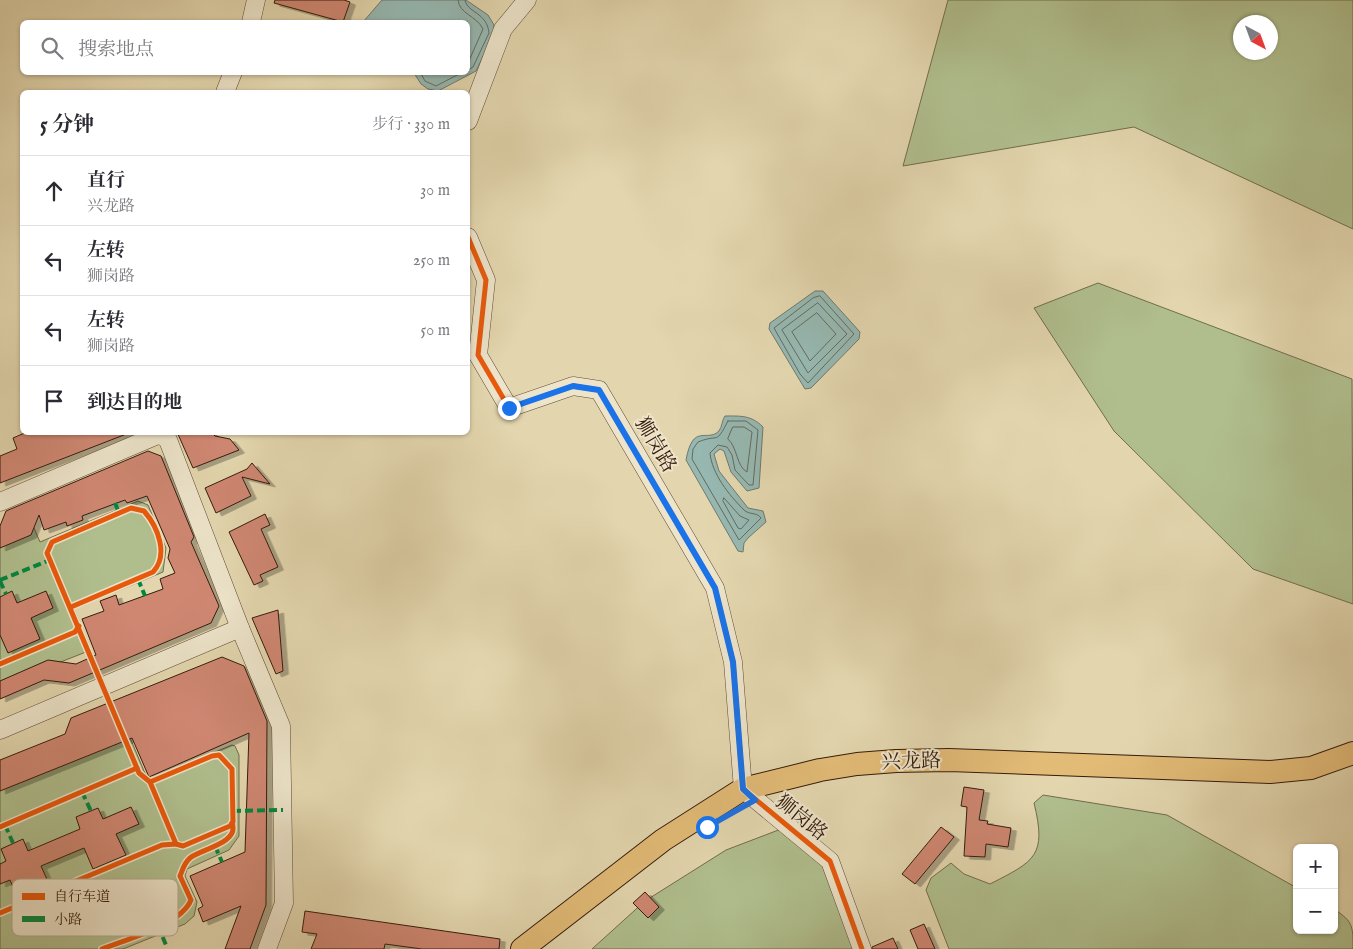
<!DOCTYPE html>
<html lang="zh">
<meta charset="utf-8">
<style>
:root{--surface:#fff;--page:#f2f2f3;--text:#2b2b33;--muted:#7c7c81;--line:#e1e1e2}
body{margin:0;font-family:"IM FELL English","Noto Serif SC",serif;background:var(--page);color:var(--text)}
.controls{position:absolute;right:15px;bottom:15px;display:grid;overflow:hidden;border-radius:8px;box-shadow:0 1px 4px #0004}
.controls button{width:45px;height:45px;display:grid;place-items:center;padding:0;border:0;border-bottom:1px solid var(--line);background:var(--surface);color:var(--text);font:25px sans-serif}
.compass{position:absolute;left:1233px;top:15px;width:45px;height:45px;border-radius:50%;background:var(--surface);box-shadow:0 1px 4px #0004;rotate:139deg}
.stop{position:absolute;width:15px;height:15px;margin:-11px;border:4px solid #1a73e8;border-radius:50%;background:#fff}
.stop.end{background:#1a73e8;border-color:#fff;box-shadow:0 1px 5px #0008}
.list{margin:0;padding:0;list-style:none}
h2{display:flex;justify-content:space-between;align-items:center;height:65px;margin:0;padding:0 20px;font-size:21px}
h2 small{font-size:16px;font-weight:400;color:var(--muted)}
.list li{display:grid;grid-template-columns:32px 1fr auto;gap:15px;align-items:center;box-sizing:border-box;height:70px;padding:0 20px;border-top:1px solid var(--line)}
.list b{display:block;font-size:19px;white-space:nowrap}
.list p{margin:0;font-size:16px;white-space:nowrap;color:var(--muted)}
.list em{font-size:16px;font-style:normal;color:var(--muted)}
.icon{flex:none;width:28px;height:28px;fill:none;stroke:currentColor;stroke-width:2;stroke-linecap:round;stroke-linejoin:round}
.map{position:relative;flex:none;width:1353px;height:949px;overflow:hidden}
.search{position:absolute;background:var(--surface);box-shadow:0 1px 4px #0004;left:20px;top:20px;width:450px;height:55px;display:flex;align-items:center;gap:12px;box-sizing:border-box;padding:0 18px;border-radius:8px;color:var(--muted);font-size:19px}
.panel{position:absolute;background:var(--surface);box-shadow:0 1px 4px #0004;left:20px;top:90px;width:450px;height:345px;border-radius:8px}
.map>svg:first-child{display:block}
</style>
<div class="map">
<svg width="1353" height="949" viewBox="0 0 1353 949">
<defs>
<filter id="shadow"><feDropShadow dx="5.5" dy="3" stdDeviation="0" flood-color="#0004"/></filter>
</defs>
<rect width="100%" height="100%" fill="#e3d6ae"/>
<filter id="stains"><feTurbulence type="fractalNoise" baseFrequency=".004" numOctaves="4"/><feColorMatrix values="0 0 0 0 .2 0 0 0 0 .09 0 0 0 0 .02 0 0 0 .5 -.17"/></filter>
<radialGradient id="worn" r=".72"><stop offset=".6" stop-color="#630" stop-opacity="0"/><stop offset="1" stop-color="#630" stop-opacity=".3"/></radialGradient>
<g fill="#b0be8d" stroke="#726c4d" fill-rule="evenodd">
<path d="M948 0H1353V229L1134 127 903 166ZM1240 22H1270V52H1240Z"/>
<path d="M1098 283 1352 379 1353 604 1253 569 1114 431 1034 308Z"/>
<path d="M138 501 148 505 166 548 163 572 74 609 91 650 0 686V534L31 521 40 542Z"/>
<path d="M126 728 144 771 148 778H153L232 745 235 746 239 755V836L229 850 187 869 185 876 197 902 194 916 185 924 123 949H0V780Z"/>
<path d="M1043 795 1167 815 1297 888V930H1334V909C1353 922 1353 925 1353 949H949L926 890 931 878 951 863 964 874 990 884C1035 861 1047 856 1034 803Z"/>
<path d="M789 826 830 861 862 949H592L645 901 726 850Z"/>
</g>
<g fill="#96b8b1" stroke="#6f796f">
<path d="M382 0H466L488 15 494 25V34L476 71 438 91 428 89 421 84 414 73 468 72V22H363Z"/>
<path d="M815 291H823L860 332 859 339 811 388 805 389 769 329 770 323Z"/>
<path d="M725 416C741 416 751 415 763 427L759 488 747 491 731 472 724 451 720 449 714 454 719 471 748 508 763 511 766 522 748 538 744 543 743 552 738 551 686 460C693 422 707 443 719 431 722 427 722 420 725 416Z"/>
</g>
<g fill="none" stroke-linecap="round" stroke-linejoin="round">
<g stroke="#666a5f" stroke-width="1">
<path d="M458 0C459 14 477 16 483 29L468 63"/>
<path d="M465 0C467 13 487 12 489 33L473 67 468 70"/>
<path d="M420 72 425 81 436 86 463 72"/>
<path d="M820 296 854 334 808 383 800 374 774 328 813 298Z"/>
<path d="M818 303 847 334 808 373 782 330Z"/>
<path d="M817 313 836 334 810 361 792 332Z"/>
<path d="M728 421H746L758 430 753 485H749L735 470 732 455 727 447 718 445 710 453C712 474 729 495 744 510 749 515 757 512 761 518L739 540 692 459 693 449 698 442C720 433 715 446 728 421Z"/>
<path d="M733 427H744L752 432 747 472C736 466 738 448 728 439Z"/>
<path d="M724 498 740 516 749 520 741 529 738 528 723 501Z"/>
</g>
</g>
<g fill="#cf8772" stroke="#351b0d" filter="url(#shadow)">
<path d="M275 0H344L350 2 343 22 274 3Z"/>
<path d="M27 432H129V433L0 483V456L17 449 13 438Z"/>
<path d="M177 432H211L215 436 230 439 239 450 193 468Z"/>
<path d="M148 451 161 456 194 537 191 542 219 606 211 623 69 683 44 680 0 699V681L48 660 76 664 96 655 82 619 104 611 100 601 116 595 119 605 163 589 160 579 175 573 168 558 170 549 147 496 127 503 125 500 82 516 83 520 67 526 66 522 44 530 39 515 31 535 0 548V526L6 511Z"/>
<path d="M252 463 270 484 242 477 251 496 216 513 205 488 247 469Z"/>
<path d="M265 514 270 525 261 529 278 567 260 575 263 581 254 585 229 532Z"/>
<path d="M12 591 17 603 46 591 53 608 31 618 40 639 8 653 0 635V597Z"/>
<path d="M278 610 283 671 276 674 252 618Z"/>
<path d="M222 657 244 666 267 721 266 905 250 949H225L241 906 203 922 198 909 203 906 190 876 245 852 249 733 149 777 132 738 0 791V760L65 734 71 718Z"/>
<path d="M964 787 984 790 979 820 988 821 987 824 1011 828 1008 847 986 844 985 857 964 856 967 807 961 806Z"/>
<path d="M131 807 139 824 116 834 126 855 93 869 84 848 41 866 50 886 18 899 10 880 0 884V864L6 861 1 849 23 839 28 851 80 829 76 817 98 808 103 819Z"/>
<path d="M941 827 954 837 915 884 902 874Z"/>
<path d="M645 892 659 907 648 918 633 903Z"/>
<path d="M305 911 500 939 499 949H422L385 944 384 949H311L317 934 302 932Z"/>
<path d="M924 924 935 949H918L910 930Z"/>
<path d="M893 938 898 949H872V947Z"/>
</g>
<g fill="none" stroke-linecap="round" stroke-linejoin="round">
<defs>
<g id="minor">
<path d="M251 22 256 0"/>
<path d="M225 92 233 72"/>
<path d="M468 121 503 29 527 0"/>
<path d="M468 237 486 280 478 355 509 408 573 386 599 390 715 588 733 662 743 789 830 861 862 949"/>
<path d="M0 502 160 434 168 440 240 628 281 726 284 903 267 949"/>
<path d="M0 730 240 628"/>
</g>
<path id="major" d="M522 949 663 840 743 789 820 770 857 764 896 761 949 760 1270 772 1311 768 1353 753"/>
</defs>
<use href="#minor" stroke="#604a35" stroke-width="19"/>
<use href="#major" stroke="#351b0d" stroke-width="24"/>
<use href="#minor" stroke="#ede4ca" stroke-width="18"/>
<use href="#major" stroke="#e2bb77" stroke-width="22"/>
<g stroke="#00873e" stroke-width="4" stroke-dasharray="8 4" stroke-linecap="butt">
<path d="M115 503 119 513"/>
<path d="M138 579 145 596"/>
<path d="M0 580 50 560"/>
<path d="M0 581 6 594"/>
<path d="M82 792 91 811"/>
<path d="M233 811 283 810"/>
<path d="M5 825 13 843"/>
<path d="M215 846 222 862"/>
<path d="M158 926 166 945"/>
</g>
<defs>
<g id="cycleway">
<path d="M468 237 486 280 478 355 509 408 573 386 599 390 715 588 733 662 743 789 830 861 862 949"/>
<path d="M71 607 153 572C169 555 158 527 144 511L131 508 52 542 47 553 139 773 150 782 176 844 183 846 230 826 233 822 232 769 219 755 212 756 150 782"/>
<path d="M0 664 75 632 79 626"/>
<path d="M0 827 137 768"/>
<path d="M0 913 162 845 176 844"/>
<path d="M102 949C127 939 181 925 191 900L180 876C183 869 184 863 190 858 201 849 240 843 232 823"/>
</g>
</defs>
<use href="#cycleway" stroke="#ede4ca" stroke-width="8"/>
<use href="#cycleway" stroke="#e8590c" stroke-width="5"/>
</g>
<g fill="none" stroke-linecap="round" stroke-linejoin="round">
<path stroke="#1a73e8" stroke-width="6" d="M509 408 573 386 599 390 715 588 733 662 743 789 755 800 707 827"/>
</g>
<g text-anchor="middle" dominant-baseline="central" stroke-width="4" stroke-linejoin="round" paint-order="stroke">
<g font-size="20" fill="#351b0d" stroke="#ede4ca">
<text transform="translate(655 445) rotate(59)">狮岗路</text>
<text transform="translate(911 762) rotate(-2)">兴龙路</text>
<text transform="translate(801 818) rotate(39)">狮岗路</text>
</g>
</g>
<rect x="12" y="879" width="166" height="57" rx="8" fill="#ede4ca" stroke="#b6a891" stroke-width="1"/>
<rect x="22" y="893" width="23" height="7" fill="#e8590c"/>
<rect x="22" y="916" width="23" height="6" fill="#00873e"/>
<g font-size="14" fill="#351b0d">
<text x="54" y="901">自行车道</text>
<text x="54" y="924">小路</text>
</g>
<rect width="100%" height="100%" filter="url(#stains)"/>
<rect width="100%" height="100%" fill="url(#worn)"/>
</svg>
<div class="controls">
<button>+</button>
<button>−</button>
</div>
<svg class="compass" viewBox="-18 -18 36 36"><path d="M0-13l5 13h-10z" fill="#e53935"/><path d="M0 13l5-13h-10z" fill="#7c7c81"/></svg>
<div class="stop" style="left:707px;top:827px"></div>
<div class="stop end" style="left:509px;top:408px"></div>
<div class="search"><svg class="icon" aria-label="search" viewBox="0 0 24 24"><circle cx="10" cy="10" r="6"/><path d="M15 15l6 6"/></svg>搜索地点</div>
<section class="panel">
<h2>5 分钟<small>步行 · 330 m</small></h2>
<ul class="list">
<li><svg class="icon" aria-label="ahead" viewBox="0 0 24 24"><path d="M12 20V5M6 11l6-6 6 6"/></svg><div><b>直行</b><p>兴龙路</p></div><em>30 m</em></li>
<li><svg class="icon" aria-label="left" viewBox="0 0 24 24"><path d="M17 20v-9H6M10 6l-5 5 5 5"/></svg><div><b>左转</b><p>狮岗路</p></div><em>250 m</em></li>
<li><svg class="icon" aria-label="left" viewBox="0 0 24 24"><path d="M17 20v-9H6M10 6l-5 5 5 5"/></svg><div><b>左转</b><p>狮岗路</p></div><em>50 m</em></li>
<li><svg class="icon" aria-label="arrive" viewBox="0 0 24 24"><path d="M6 21V4h12l-3 4 3 4H6"/></svg><div><b>到达目的地</b></div></li>
</ul>
</section>
</div>
